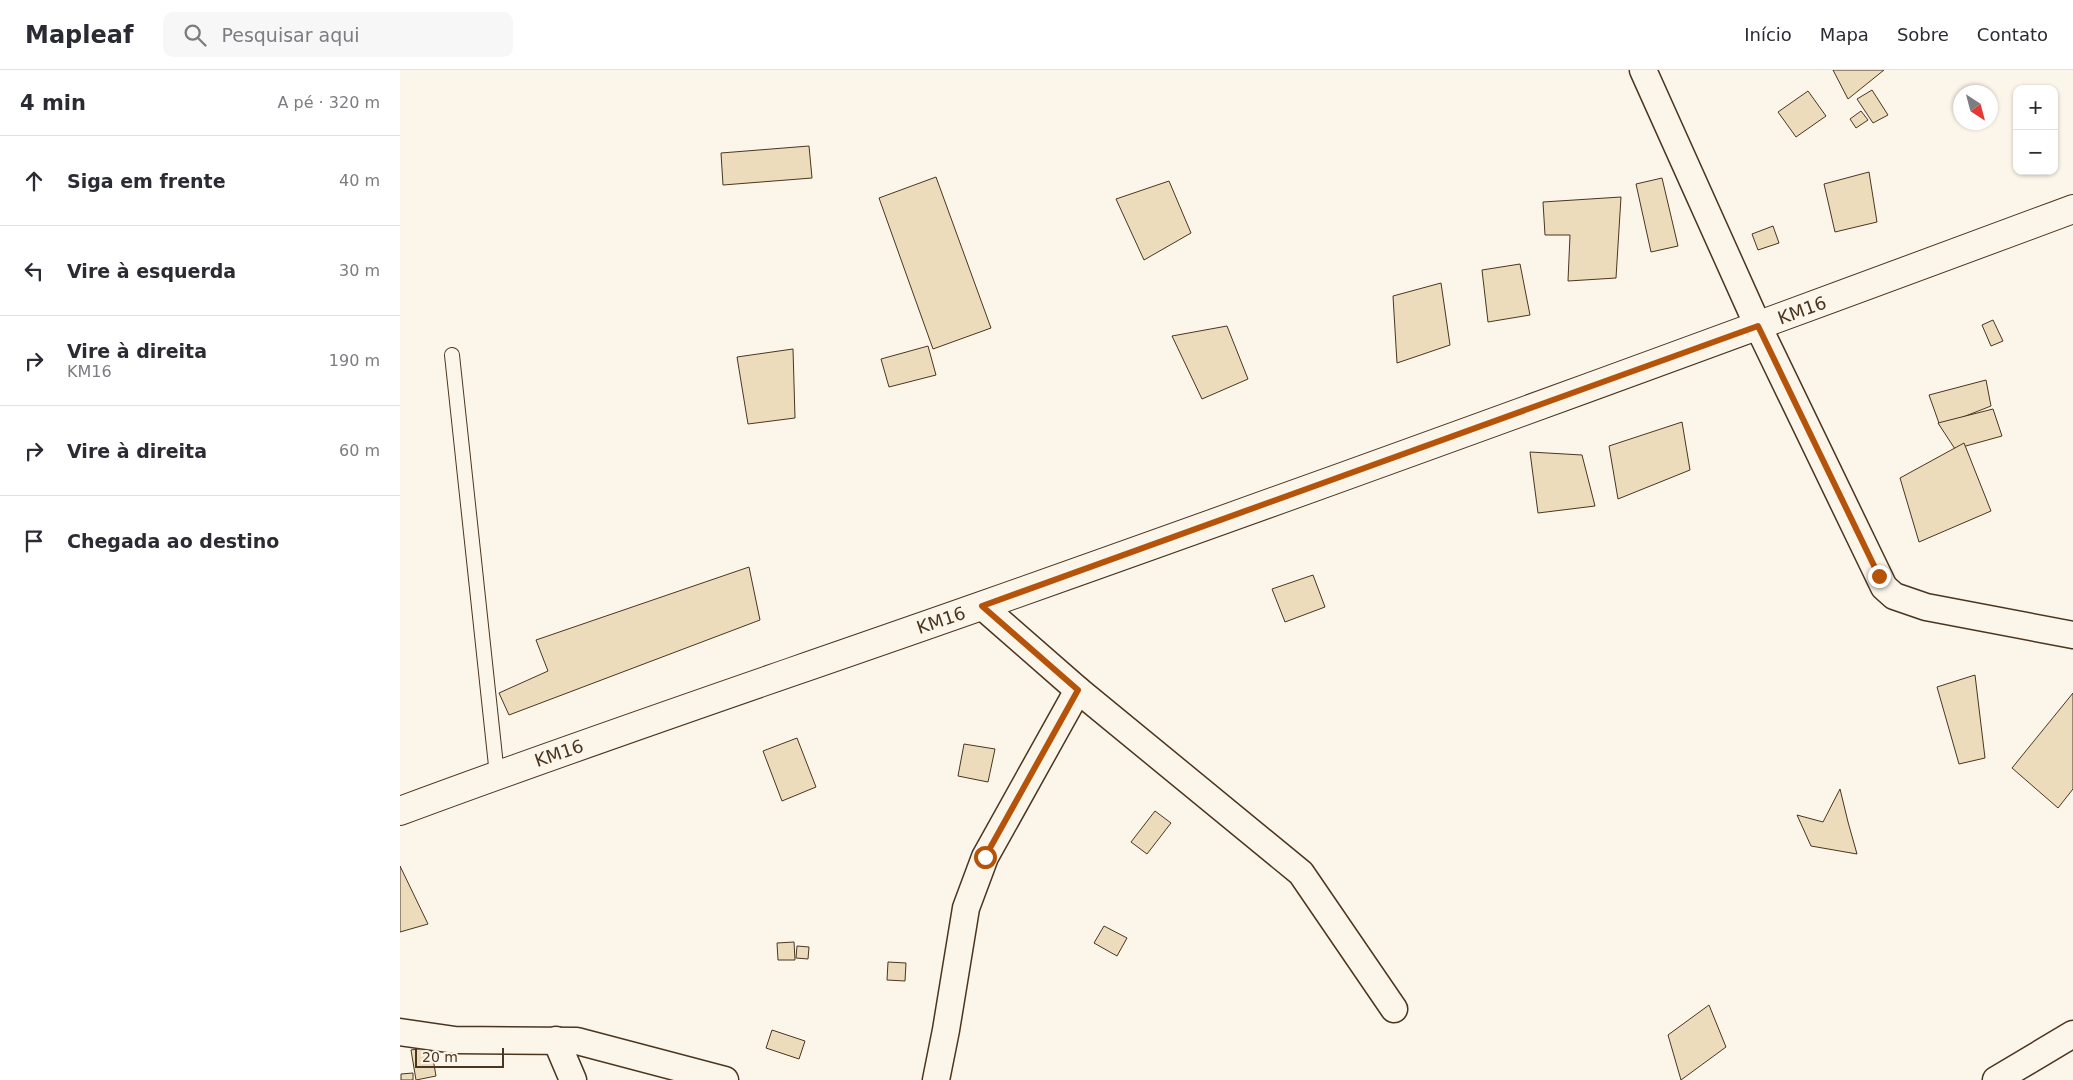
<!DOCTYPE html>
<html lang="pt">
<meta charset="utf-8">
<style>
:root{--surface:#fff;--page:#f7f7f7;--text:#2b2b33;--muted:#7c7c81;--line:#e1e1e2}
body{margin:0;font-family:"DejaVu Sans",sans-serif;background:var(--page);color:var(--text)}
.controls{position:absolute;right:15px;top:15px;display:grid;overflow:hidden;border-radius:10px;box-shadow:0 1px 4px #0004}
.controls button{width:45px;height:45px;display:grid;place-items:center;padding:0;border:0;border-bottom:1px solid var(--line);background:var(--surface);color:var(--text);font:25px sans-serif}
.compass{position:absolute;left:1553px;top:15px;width:45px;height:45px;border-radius:50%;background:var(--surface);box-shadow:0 1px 4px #0004;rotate:144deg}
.scale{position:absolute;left:15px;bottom:12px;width:89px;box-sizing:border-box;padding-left:5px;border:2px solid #4a3520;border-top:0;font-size:14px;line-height:18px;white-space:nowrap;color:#4a3520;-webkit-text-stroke:4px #fbf6e9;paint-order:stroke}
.stop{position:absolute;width:15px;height:15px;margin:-11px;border:4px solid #b45309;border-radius:50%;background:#fff}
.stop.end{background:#b45309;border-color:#fff;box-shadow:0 1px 5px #0008}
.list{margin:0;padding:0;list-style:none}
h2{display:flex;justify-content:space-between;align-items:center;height:65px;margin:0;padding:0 20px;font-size:21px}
h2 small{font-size:16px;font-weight:400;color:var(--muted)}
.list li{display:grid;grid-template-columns:32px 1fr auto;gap:15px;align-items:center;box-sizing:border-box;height:90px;padding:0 20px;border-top:1px solid var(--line)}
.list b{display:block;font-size:19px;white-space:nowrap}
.list p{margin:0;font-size:16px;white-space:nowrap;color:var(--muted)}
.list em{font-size:16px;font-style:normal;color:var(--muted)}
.icon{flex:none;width:28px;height:28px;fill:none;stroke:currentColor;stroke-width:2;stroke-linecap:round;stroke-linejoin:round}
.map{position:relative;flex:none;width:1673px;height:1010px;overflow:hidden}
header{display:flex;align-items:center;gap:30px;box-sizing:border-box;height:70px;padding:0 25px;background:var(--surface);border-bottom:1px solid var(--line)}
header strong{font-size:24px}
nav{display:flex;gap:28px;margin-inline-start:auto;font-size:18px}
.search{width:350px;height:45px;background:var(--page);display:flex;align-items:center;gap:12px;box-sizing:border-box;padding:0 18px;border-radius:10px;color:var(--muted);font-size:19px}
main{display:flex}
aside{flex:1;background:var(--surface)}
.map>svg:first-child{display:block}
</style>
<header>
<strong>Mapleaf</strong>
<div class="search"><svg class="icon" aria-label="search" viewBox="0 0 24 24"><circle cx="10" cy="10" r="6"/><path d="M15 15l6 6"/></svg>Pesquisar aqui</div>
<nav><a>Início</a><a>Mapa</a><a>Sobre</a><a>Contato</a></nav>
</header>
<main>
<aside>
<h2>4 min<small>A pé · 320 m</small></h2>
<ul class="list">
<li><svg class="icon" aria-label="ahead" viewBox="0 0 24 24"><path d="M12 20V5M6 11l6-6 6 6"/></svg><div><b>Siga em frente</b></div><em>40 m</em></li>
<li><svg class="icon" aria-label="left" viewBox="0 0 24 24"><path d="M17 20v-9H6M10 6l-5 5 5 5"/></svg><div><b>Vire à esquerda</b></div><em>30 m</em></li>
<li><svg class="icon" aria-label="right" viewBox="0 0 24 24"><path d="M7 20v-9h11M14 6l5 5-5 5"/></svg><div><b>Vire à direita</b><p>KM16</p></div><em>190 m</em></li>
<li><svg class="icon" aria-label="right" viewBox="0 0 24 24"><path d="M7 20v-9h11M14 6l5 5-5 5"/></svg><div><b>Vire à direita</b></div><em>60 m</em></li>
<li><svg class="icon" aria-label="arrive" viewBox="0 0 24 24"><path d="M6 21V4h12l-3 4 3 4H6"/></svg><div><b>Chegada ao destino</b></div></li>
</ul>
</aside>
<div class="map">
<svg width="1673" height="1010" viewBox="0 0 1673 1010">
<rect width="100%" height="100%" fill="#fbf6e9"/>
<g fill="#ecdcbc" stroke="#4a3520">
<path d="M1433 0H1484L1448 29Z"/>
<path d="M1472 20 1488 45 1473 53 1457 29Z"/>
<path d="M1408 21 1426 46 1396 67 1378 42Z"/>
<path d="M1461 41 1468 50 1456 58 1450 49Z"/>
<path d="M409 76 412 108 323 115 321 83Z"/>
<path d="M1469 102 1477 152 1435 162 1424 114Z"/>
<path d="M536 107 591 258 533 279 479 128Z"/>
<path d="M1262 108 1278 176 1251 182 1236 114Z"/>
<path d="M769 111 791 163 744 190 716 129Z"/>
<path d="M1221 127 1216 208 1168 211 1170 165H1145L1143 132Z"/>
<path d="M1373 156 1379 173 1358 180 1352 164Z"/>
<path d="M1120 194 1130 245 1088 252 1082 200Z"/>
<path d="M1041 213 1050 275 997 293 993 226Z"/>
<path d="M1593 250 1603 271 1591 276 1582 255Z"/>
<path d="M827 256 848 309 802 329 772 266Z"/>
<path d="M528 276 536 305 489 317 481 289Z"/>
<path d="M393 279 395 348 348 354 337 287Z"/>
<path d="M1586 310 1591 336 1540 356 1529 325Z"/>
<path d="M1593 339 1602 366 1555 379 1538 353Z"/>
<path d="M1282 352 1290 400 1218 429 1209 376Z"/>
<path d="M1564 373 1591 441 1519 472 1500 408Z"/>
<path d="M1130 382 1182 385 1195 436 1138 443Z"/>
<path d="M349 497 360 550 109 645 99 623 148 601 136 570Z"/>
<path d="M913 505 925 537 885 552 872 519Z"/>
<path d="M1575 605 1585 688 1559 694 1537 617Z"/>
<path d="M1673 623V719L1658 738 1612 698Z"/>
<path d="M397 668 416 717 382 731 363 681Z"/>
<path d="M564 674 595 679 588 712 558 706Z"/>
<path d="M1440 719 1448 752 1457 784 1411 776 1397 745 1423 752Z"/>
<path d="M755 741 771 753 747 784 731 772Z"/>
<path d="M0 796 28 854 0 862Z"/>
<path d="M704 856 727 868 717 886 694 873Z"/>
<path d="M394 872 395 890H378L377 873Z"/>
<path d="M397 876 409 877 408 889 396 888Z"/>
<path d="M488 892 506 893 505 911 487 910Z"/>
<path d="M1309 935 1326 977 1281 1010 1268 965Z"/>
<path d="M372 960 405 971 399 989 366 978Z"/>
<path d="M31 977 36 1006 16 1010 11 980Z"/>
<path d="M13 1003V1010H1V1004Z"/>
</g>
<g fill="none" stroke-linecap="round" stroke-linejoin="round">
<defs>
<path id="service" d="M52 285 97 705"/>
<g id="minor">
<path d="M1243 0 1358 256 1484 517 1494 526 1526 537 1673 565"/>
<path d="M678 620 901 803 994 939"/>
<path d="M0 962 55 970 177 971 325 1010"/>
<path d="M156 970 173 1010"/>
<path d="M536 1010 546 960 566 838 585 787 678 620 582 536"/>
<path d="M1596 1010 1673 964"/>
</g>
<path id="tertiary" d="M0 741C193 669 388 604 581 536 946 407 1310 274 1673 139"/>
</defs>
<use href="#service" stroke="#4a3520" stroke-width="16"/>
<use href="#minor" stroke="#4a3520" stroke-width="29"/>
<use href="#tertiary" stroke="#4a3520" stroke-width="30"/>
<use href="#service" stroke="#fbf6e9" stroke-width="14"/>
<use href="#minor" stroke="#fbf6e9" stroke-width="26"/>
<use href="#tertiary" stroke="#fbf6e9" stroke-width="28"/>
</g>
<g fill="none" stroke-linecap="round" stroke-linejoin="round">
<path stroke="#b45309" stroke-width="6" d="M585 787 678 620 582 536 1358 256 1479 506"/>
</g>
<g text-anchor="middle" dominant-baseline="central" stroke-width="4" stroke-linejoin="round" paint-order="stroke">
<g font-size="18" fill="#4a3520" stroke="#fbf6e9">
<text transform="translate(1402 240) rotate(-20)">KM16</text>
<text transform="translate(541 550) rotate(-19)">KM16</text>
<text transform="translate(159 683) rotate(-19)">KM16</text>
</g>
</g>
</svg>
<div class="controls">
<button>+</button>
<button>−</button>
</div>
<svg class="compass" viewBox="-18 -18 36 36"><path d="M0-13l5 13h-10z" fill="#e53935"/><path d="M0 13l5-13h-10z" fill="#7c7c81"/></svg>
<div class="scale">20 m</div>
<div class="stop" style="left:585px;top:787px"></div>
<div class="stop end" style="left:1479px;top:506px"></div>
</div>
</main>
